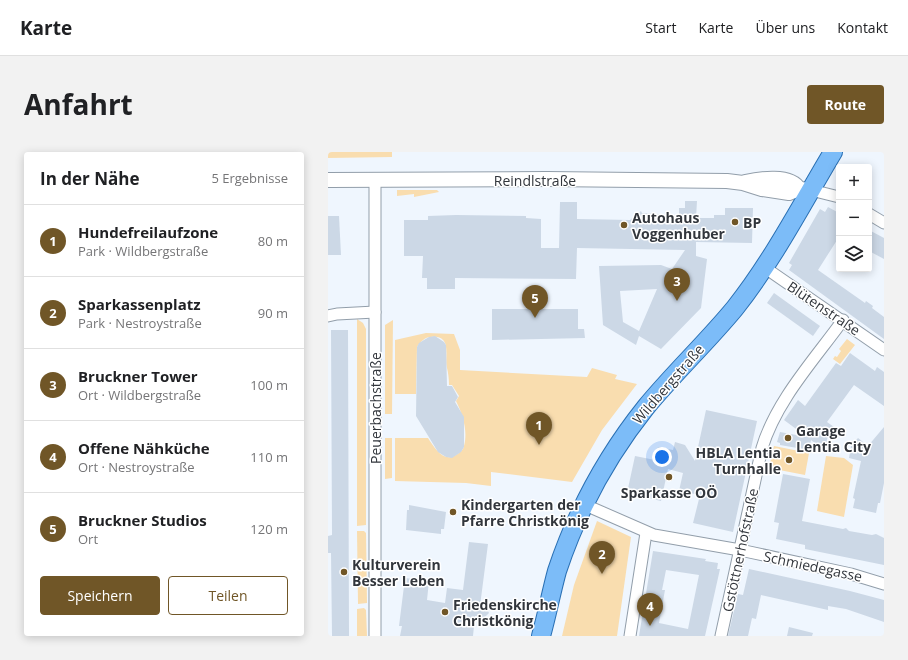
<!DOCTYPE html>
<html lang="de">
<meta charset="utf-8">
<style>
:root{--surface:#fff;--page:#f2f2f2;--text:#202124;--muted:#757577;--line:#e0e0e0;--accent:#705627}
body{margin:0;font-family:"Open Sans",sans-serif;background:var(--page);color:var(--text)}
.controls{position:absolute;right:12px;top:12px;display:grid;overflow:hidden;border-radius:4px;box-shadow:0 2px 10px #0003}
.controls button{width:36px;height:36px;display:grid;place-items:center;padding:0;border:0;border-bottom:1px solid var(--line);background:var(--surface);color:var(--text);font:20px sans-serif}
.you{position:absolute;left:334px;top:305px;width:14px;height:14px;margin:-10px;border:3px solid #fff;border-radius:50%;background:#1a73e8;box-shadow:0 0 0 6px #1a73e833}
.badge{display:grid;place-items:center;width:26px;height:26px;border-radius:50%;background:var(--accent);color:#fff;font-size:13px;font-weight:700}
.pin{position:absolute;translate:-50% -33px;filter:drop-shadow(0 1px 2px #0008)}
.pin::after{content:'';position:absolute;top:21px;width:14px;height:12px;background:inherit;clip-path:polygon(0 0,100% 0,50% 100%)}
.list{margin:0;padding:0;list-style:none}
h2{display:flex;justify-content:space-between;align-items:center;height:52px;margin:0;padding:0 16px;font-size:17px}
h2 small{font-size:13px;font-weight:400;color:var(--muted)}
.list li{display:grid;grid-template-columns:26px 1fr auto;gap:12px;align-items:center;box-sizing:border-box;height:72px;padding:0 16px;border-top:1px solid var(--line)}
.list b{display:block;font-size:15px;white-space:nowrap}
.list p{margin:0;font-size:13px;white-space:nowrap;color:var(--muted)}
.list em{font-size:13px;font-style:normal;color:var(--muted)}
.actions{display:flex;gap:8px;padding:12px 16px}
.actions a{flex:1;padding:9px 0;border:1px solid var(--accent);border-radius:4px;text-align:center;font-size:14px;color:var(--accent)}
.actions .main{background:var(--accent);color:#fff}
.icon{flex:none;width:22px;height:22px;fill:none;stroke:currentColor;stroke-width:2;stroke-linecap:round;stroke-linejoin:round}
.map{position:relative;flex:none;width:556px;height:484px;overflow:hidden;border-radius:4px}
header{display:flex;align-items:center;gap:24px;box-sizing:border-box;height:56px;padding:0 20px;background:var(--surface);border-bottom:1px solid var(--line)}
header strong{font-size:19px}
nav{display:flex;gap:22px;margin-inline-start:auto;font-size:14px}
.intro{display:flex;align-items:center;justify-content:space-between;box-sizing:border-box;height:96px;padding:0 24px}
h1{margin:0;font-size:28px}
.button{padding:10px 18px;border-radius:4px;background:var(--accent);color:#fff;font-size:14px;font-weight:700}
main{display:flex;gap:24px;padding:0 24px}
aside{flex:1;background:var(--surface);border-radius:4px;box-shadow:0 2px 10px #0003}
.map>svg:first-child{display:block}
</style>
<header>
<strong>Karte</strong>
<nav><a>Start</a><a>Karte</a><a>Über uns</a><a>Kontakt</a></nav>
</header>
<div class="intro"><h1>Anfahrt</h1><a class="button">Route</a></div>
<main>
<aside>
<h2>In der Nähe<small>5 Ergebnisse</small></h2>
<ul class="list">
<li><span class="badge">1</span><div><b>Hundefreilaufzone</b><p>Park · Wildbergstraße</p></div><em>80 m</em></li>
<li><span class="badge">2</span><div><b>Sparkassenplatz</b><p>Park · Nestroystraße</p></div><em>90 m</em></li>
<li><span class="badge">3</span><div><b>Bruckner Tower</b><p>Ort · Wildbergstraße</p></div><em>100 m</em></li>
<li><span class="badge">4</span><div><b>Offene Nähküche</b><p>Ort · Nestroystraße</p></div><em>110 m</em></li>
<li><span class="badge">5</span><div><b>Bruckner Studios</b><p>Ort</p></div><em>120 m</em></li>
</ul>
<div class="actions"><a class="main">Speichern</a><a>Teilen</a></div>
</aside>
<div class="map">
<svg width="556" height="484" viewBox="0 0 556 484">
<rect width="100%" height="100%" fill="#eff6fe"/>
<g fill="#f9ddaf">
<path d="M0 0H64V5L0 6Z"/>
<path d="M69 38H109L111 40 86 45V42L69 44Z"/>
<path d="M29 167 35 171 38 177V373L29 374Z"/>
<path d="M65 168 64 262H57V173Z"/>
<path d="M98 181 126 182 132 198V218L259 225 264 216 289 223 287 227 309 232 274 278 244 330 163 320V334L138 331 67 329V286H100C106 295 115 311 128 303 131 301 135 299 136 294 140 279 135 263 128 249L131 244 124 233H121C121 226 120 220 119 216 116 205 125 183 103 185 97 185 92 190 89 195L88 242H67V188Z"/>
<path d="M519 187 527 193 512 212 505 207 507 204 509 205 513 199 511 197Z"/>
<path d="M57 286H64V326L57 327Z"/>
<path d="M446 294 481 301 477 323 441 316Z"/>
<path d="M498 304 516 306 525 313 516 365 489 359Z"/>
<path d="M269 369 303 385 289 484H234L246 433Z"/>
<path d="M29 379H36L38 381 39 451 30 452Z"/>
<path d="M36 456 38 458 39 484H29V457Z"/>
</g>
<g fill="#ccd8e6" fill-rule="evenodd">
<path d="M357 49H369L368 66H386V63H397V56H425L424 91 368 90V104L379 107 373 156 333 197 311 184 308 193 275 173 271 114 333 113 344 117 357 98 249 96 248 127 127 126V137H99V126H94L95 104H76V68H100V64L128 63 198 64V66L213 67V96H231L232 50H249V67L302 68 313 59 314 61 331 62 338 68 351 69V56H357ZM329 137 311 179 295 170 292 139Z"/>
<path d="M500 55 511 61V85L490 118 537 151 538 149 545 154 544 156 556 165V187L461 118 464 113 461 111 492 57 497 60Z"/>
<path d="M0 64H11L13 103H0Z"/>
<path d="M541 78 556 86V107L541 99Z"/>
<path d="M446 141 492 174 485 184 439 151Z"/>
<path d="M164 157H250V177H256L257 186 164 188Z"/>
<path d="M3 178H20L21 484H4L3 401H0V384L4 383Z"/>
<path d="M107 184 116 190 118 193 119 234H124L130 245 127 250 136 265V295L133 300 124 306 118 305 110 300 88 264 89 195 91 191 101 185Z"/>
<path d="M522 201 547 219 549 215 556 220V254L526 233 499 270 506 275 500 284 497 295H492L483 288 481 298 452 293V291L449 290 452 280 479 285 456 268 470 248 477 254 508 211 513 214Z"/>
<path d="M378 258 429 269 405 380 365 371 372 343 351 339 355 321 340 317 333 349 299 341 307 304 327 308 330 295 345 298 347 290 357 293 367 309Z"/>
<path d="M556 275V331L552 351H550L548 361 525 356 527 347 525 346 533 309 521 306 523 294 530 286 540 294Z"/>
<path d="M455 322 482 327 474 369 515 377 518 376 521 379 544 383 548 382 556 386V413L477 397V393L448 387 451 371 446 370Z"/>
<path d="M81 353 118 360 116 377H113V382L78 378 79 358H81Z"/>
<path d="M141 390 160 392 152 454 159 457 161 461 157 465 147 464 145 484H72L74 474H71L77 426 101 429 99 448 117 451 119 436 135 438Z"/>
<path d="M325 399 378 407 377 409 390 411 389 417H392L390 426 377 484H311ZM338 418 371 423 360 477 331 471 337 438H334Z"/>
<path d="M421 417 522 439 556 448V470L518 457 500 454V458L433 443 428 467 424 466 420 484H400L410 442 415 443Z"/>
<path d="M461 475 485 481 484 484H459Z"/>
</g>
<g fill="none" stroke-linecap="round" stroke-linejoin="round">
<defs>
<g id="minor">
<path d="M483 38 511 45"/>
<path d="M541 62 556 71"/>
<path d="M436 115 556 198"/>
<path d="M0 164 9 162 47 160"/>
<path d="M255 352 326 383 412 398 523 422 556 432"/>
<path d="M47 484V28"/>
<path d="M302 484 318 381"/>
<path d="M393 484 434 296C448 249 486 208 515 168"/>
</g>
<g id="tertiary">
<path d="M0 28 219 27 399 29 415 31 434 37 461 41 471 37 483 38"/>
<path d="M417 30C431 27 463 22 471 37"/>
</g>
<path id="primary" d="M213 484C219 463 223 441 229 419 249 359 278 305 318 255 346 221 379 190 407 156 445 108 474 52 505 0"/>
</defs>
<use href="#minor" stroke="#929eaa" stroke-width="13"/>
<use href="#tertiary" stroke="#929eaa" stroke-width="16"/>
<use href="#primary" stroke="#2a70b4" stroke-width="20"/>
<use href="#minor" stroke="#fff" stroke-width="11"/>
<use href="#tertiary" stroke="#fff" stroke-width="14"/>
<use href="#primary" stroke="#7cbcf8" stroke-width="18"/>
</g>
<g fill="#705627" stroke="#fff" stroke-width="1.5">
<circle cx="407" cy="70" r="4"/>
<circle cx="296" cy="73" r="4"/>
<circle cx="460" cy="286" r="4"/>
<circle cx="461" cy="308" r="4"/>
<circle cx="341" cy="325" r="4"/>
<circle cx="125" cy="360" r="4"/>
<circle cx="16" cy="420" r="4"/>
<circle cx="117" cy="460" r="4"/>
</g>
<g text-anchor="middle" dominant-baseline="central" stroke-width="3" stroke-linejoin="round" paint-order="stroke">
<g font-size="14" fill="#32363c" stroke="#fff">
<text x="207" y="28">Reindlstraße</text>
<text transform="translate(496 156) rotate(34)">Blütenstraße</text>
<text transform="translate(340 232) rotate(-49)">Wildbergstraße</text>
<text transform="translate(47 256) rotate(-90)">Peuerbachstraße</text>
<text transform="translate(412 398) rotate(-78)">Gstöttnerhofstraße</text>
<text transform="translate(485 414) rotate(12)">Schmiedegasse</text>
</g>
<g font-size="14" font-weight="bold" fill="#32363c" stroke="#fff" text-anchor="start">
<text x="304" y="65">Autohaus<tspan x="304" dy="16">Voggenhuber</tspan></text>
<text x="415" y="70">BP</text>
<text x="468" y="278">Garage<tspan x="468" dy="16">Lentia City</tspan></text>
<text x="453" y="300" text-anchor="end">HBLA Lentia<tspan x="453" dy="16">Turnhalle</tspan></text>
<text x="341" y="340" text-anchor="middle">Sparkasse OÖ</text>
<text x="133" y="352">Kindergarten der<tspan x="133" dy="16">Pfarre Christkönig</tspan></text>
<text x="24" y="412">Kulturverein<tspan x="24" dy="16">Besser Leben</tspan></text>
<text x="125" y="452">Friedenskirche<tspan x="125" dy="16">Christkönig</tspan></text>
</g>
</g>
</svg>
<div class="controls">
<button>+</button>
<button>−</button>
<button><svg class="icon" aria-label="layers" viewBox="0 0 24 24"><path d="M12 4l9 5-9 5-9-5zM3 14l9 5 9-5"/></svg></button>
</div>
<div class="you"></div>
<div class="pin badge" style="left:211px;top:293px">1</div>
<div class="pin badge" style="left:274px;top:422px">2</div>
<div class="pin badge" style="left:349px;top:149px">3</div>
<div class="pin badge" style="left:322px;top:474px">4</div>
<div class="pin badge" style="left:207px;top:166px">5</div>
</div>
</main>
